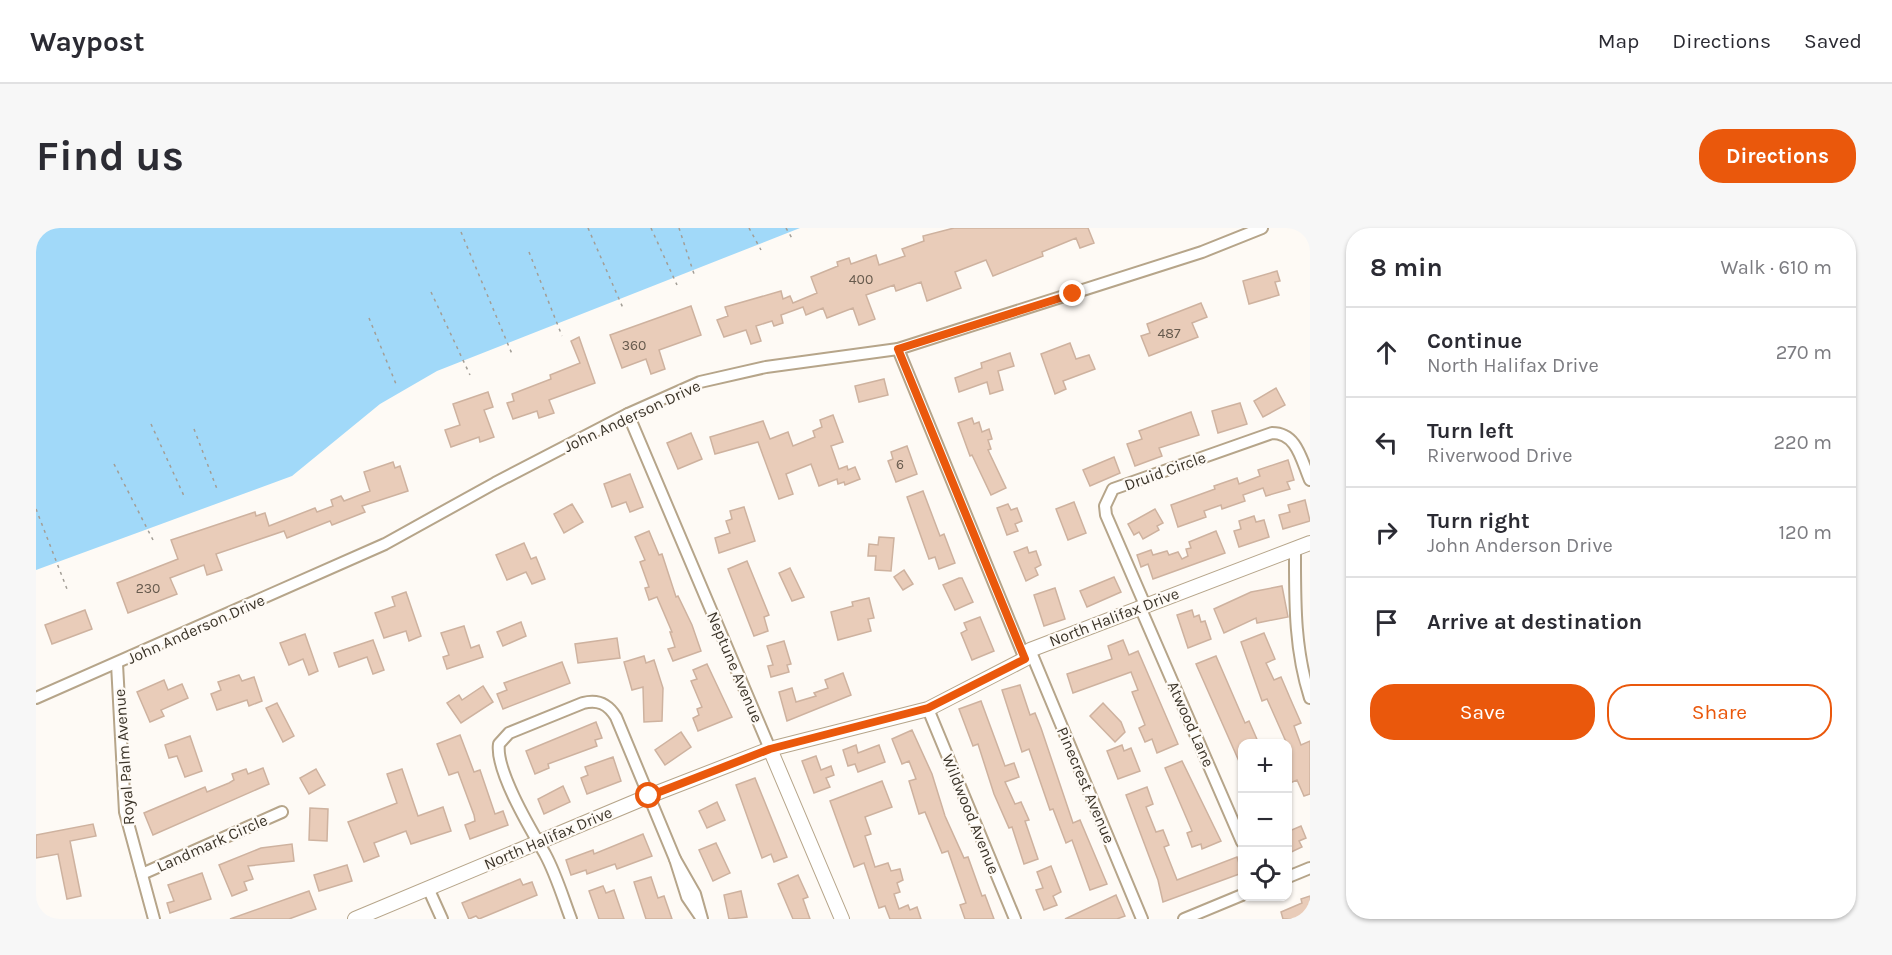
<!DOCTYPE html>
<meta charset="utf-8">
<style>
:root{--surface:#fff;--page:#f7f7f7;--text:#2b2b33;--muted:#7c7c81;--line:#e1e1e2;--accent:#ea580c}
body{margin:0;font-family:Karla,sans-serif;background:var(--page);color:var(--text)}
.controls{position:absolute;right:18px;bottom:18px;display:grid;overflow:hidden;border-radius:12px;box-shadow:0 2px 4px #0004}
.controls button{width:54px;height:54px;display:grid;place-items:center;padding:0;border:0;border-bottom:2px solid var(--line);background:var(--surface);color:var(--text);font:30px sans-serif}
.stop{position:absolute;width:18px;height:18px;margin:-14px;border:4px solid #ea580c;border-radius:50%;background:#fff}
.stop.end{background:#ea580c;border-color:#fff;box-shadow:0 2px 6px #0008}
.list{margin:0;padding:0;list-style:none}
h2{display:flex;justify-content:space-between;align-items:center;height:78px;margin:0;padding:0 24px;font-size:26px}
h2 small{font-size:20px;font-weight:400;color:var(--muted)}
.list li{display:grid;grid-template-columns:39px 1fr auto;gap:18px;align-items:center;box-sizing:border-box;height:90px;padding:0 24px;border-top:2px solid var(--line)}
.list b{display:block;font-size:22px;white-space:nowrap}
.list p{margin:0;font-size:20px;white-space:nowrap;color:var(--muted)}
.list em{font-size:20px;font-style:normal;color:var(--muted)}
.actions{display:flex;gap:12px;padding:18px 24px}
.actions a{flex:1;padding:14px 0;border:2px solid var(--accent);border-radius:24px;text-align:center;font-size:21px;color:var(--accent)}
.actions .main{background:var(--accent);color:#fff}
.icon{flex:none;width:33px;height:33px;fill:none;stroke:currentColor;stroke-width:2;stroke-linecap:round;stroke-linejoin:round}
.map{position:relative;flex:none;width:1274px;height:691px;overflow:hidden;border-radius:24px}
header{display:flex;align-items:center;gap:36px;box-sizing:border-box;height:84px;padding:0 30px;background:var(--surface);border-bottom:2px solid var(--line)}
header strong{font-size:28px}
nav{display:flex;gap:33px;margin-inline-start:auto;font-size:21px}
.intro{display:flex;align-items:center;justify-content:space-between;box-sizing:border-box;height:144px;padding:0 36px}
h1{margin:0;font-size:42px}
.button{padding:15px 27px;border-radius:24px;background:var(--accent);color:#fff;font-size:21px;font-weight:700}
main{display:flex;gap:36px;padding:0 36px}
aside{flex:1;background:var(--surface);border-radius:24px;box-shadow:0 2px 4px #0004}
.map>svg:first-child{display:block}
</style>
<header>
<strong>Waypost</strong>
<nav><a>Map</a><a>Directions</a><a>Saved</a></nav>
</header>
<div class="intro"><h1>Find us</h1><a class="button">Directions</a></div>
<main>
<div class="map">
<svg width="1274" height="691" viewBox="0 0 1274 691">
<rect width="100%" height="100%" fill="#fefaf5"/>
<path fill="#a1d9f9" d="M0 0H764L401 143 344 176 256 248 0 342Z"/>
<g fill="#e9ccb9" stroke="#ceb29f" stroke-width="1.5">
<path d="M918 0H1052L1058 15 1044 20 1040 10 1006 24 1007 28 957 48 950 32 919 44 925 60 891 73 885 54 860 63 858 57 830 67 839 91 823 97 817 80 791 90 787 80 770 87 767 79 745 87 747 95 738 98 736 93 720 98 725 113 715 116 710 102 688 109 681 92 692 88 689 79 745 63 747 71 754 68 757 75 781 65 775 49 802 38 801 34 813 30 815 36 840 27 843 37 869 28 866 21 888 13 887 8Z"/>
<path d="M1241 43 1244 53 1239 54 1243 67 1213 76 1207 53Z"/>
<path d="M1165 75 1171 89 1156 95 1162 109 1113 128 1105 108 1114 105 1111 96Z"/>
<path d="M655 78 665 107 623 122 629 141 615 146 610 131 586 140 574 107Z"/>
<path d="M543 109 559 155 513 172 518 185 503 190 501 183 477 191 471 175 478 173 476 166 515 151 514 147 544 135 535 113Z"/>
<path d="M1034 115 1040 131 1053 127 1059 141 1027 153 1030 161 1019 166 1005 126Z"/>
<path d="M974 125 978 138 962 143 967 162 954 166 951 154 923 164 919 150 946 140 945 135Z"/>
<path d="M848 151 852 167 823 174 819 158Z"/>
<path d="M1240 160 1249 177 1227 189 1218 173Z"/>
<path d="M452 164 457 179 448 182 458 209 444 214 443 209 415 219 409 202 424 197 417 176Z"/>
<path d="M1204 175 1211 196 1182 205 1176 183Z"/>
<path d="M1155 184 1163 207 1123 220 1126 228 1099 238 1091 216 1106 211 1103 203Z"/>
<path d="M797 187 807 214 795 218 803 241 811 238 812 242 819 239 824 251 809 257 808 254 802 256 801 251 783 258 775 236 750 246 757 266 743 271 722 214 679 226 674 209 727 193 734 211 752 204 757 218 779 209 777 203 786 199 784 192Z"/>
<path d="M936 190 938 196 943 194 946 204 953 201 956 211 952 212 955 221 952 222 970 260 955 267 936 227 934 228 922 195Z"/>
<path d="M655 205 666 231 642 241 631 215Z"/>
<path d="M871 218 881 246 860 254 852 233 857 231 855 224Z"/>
<path d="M1078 229 1084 245 1054 258 1047 242Z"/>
<path d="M1252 232 1258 252 1251 254 1254 261 1230 268 1227 260 1207 267 1209 273 1186 281 1185 277 1168 283 1170 289 1142 299 1135 277 1179 261 1178 258 1201 250 1203 256 1224 248 1222 242Z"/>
<path d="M357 234 359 240 364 238 372 263 326 278 329 284 296 297 294 293 251 310 248 303 180 326 186 342 171 347 168 337 134 350 141 366 92 385 81 355 142 331 135 312 219 284 220 288 229 285 233 298 279 280 281 284 297 278 295 272 305 268 308 273 334 263 328 244Z"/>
<path d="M594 246 607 279 594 284 590 274 576 279 568 256Z"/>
<path d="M887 263 904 308 908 306 919 335 903 341 899 329 893 331 871 269Z"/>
<path d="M1269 272 1274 293 1247 301 1243 287 1254 284 1252 277Z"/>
<path d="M1038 274 1050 305 1032 312 1020 281Z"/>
<path d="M536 276 547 294 528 305 518 286Z"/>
<path d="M972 276 975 282 981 280 986 293 979 296 982 303 971 307 961 280Z"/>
<path d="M708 279 719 313 683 325 679 310 694 305 690 293 696 291 694 283Z"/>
<path d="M1119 281 1127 295 1121 298 1123 302 1107 311 1103 304 1098 307 1092 296Z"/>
<path d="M1218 288 1220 294 1228 292 1233 309 1203 319 1198 303 1205 301 1203 293Z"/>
<path d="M613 303 623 327 626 326 640 369 642 368 656 397 665 423 637 433 632 421 639 419 634 404H636L621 369 613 372 609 360 613 359 604 334 609 332 599 309Z"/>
<path d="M1180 303 1189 325 1117 351 1112 336 1105 339 1101 327 1115 322 1117 327 1131 323 1133 327 1142 324 1146 331 1152 328 1150 321 1155 320 1153 314Z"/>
<path d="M843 309 858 310 855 343 839 342 840 328H832L833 316 842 317Z"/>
<path d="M488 315 495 331 500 329 509 351 496 356 490 344 471 352 460 327Z"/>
<path d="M991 319 993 325 1000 323 1005 337 999 340 1002 347 990 353 978 324Z"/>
<path d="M711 333 733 387 728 389 732 403 718 408 692 341Z"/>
<path d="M754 340 768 369 756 373 743 345Z"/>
<path d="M868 342 877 356 867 362 858 349Z"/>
<path d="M1078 349 1085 364 1051 379 1044 363Z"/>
<path d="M923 350H926L937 374 919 382 907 357Z"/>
<path d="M1246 358 1252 389 1221 395 1220 390 1188 405 1178 381 1215 364Z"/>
<path d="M1019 360 1029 391 1008 398 998 367Z"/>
<path d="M370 364 385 408 373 413 370 403 348 410 339 385 359 378 356 369Z"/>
<path d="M833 370 838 390 832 391 835 403 802 412 795 384 817 378 816 374Z"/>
<path d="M49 382 56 401 16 416 9 397Z"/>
<path d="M1156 382 1158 389 1163 387 1165 394 1169 393 1175 411 1152 420 1141 387Z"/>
<path d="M944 389 958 423 936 432 925 405 931 402 928 395Z"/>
<path d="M485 394 490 408 467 418 461 404Z"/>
<path d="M428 398 435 420 443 417 447 429 411 441 407 429 413 427 405 405Z"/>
<path d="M1228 405 1239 431 1230 435 1238 452 1245 449 1254 470 1265 495 1258 498 1265 517 1274 513V566L1268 568 1261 552 1254 555 1251 548V544L1255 542 1251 516 1231 471 1226 473 1205 414Z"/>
<path d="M269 406 282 443 273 447 267 431 253 437 244 415Z"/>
<path d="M581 410 584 430 542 435 539 416Z"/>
<path d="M337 412 348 442 337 446 331 429 303 439 298 425Z"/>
<path d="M1087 412 1093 427 1102 423 1142 516 1121 525 1116 511 1109 514 1103 500 1109 497 1096 464 1102 462 1095 444 1037 465 1031 446 1076 431 1072 418Z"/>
<path d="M748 413 755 436 751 437 753 444 735 449 732 438 737 437 731 418Z"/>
<path d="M608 428 610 435 618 432 627 460 626 493 608 494 607 459 596 462 588 434Z"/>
<path d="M1180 428 1209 495 1213 493 1223 516H1206V540L1160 436Z"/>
<path d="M526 434 534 455 467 481 461 466 471 462 468 455Z"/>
<path d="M671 436 696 489 662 503 657 490 663 487 661 481 666 479 655 453 661 451 657 442Z"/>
<path d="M807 445 815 467 751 493 743 464 756 460 760 474 780 468 778 465 792 460 789 452Z"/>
<path d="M203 447 206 453 218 449 226 473 213 478 211 472 181 482 175 466 185 462 182 454Z"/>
<path d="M128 452 132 462 146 456 152 470 125 482 128 488 114 494 101 464Z"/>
<path d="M984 457 994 487 999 485 1005 500 1037 595 1044 592 1071 656 1054 662 1036 612 1030 615 1017 581 1014 582 993 521 986 524 966 462Z"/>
<path d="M447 458 457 474 425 495 411 475 423 467 426 472Z"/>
<path d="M945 473 969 538 978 535 983 549 969 554 979 576 985 574 993 592 989 593 1002 631 988 636 976 599 973 600 958 566 942 516 937 518 923 481Z"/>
<path d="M241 475 258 508 247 514 230 480Z"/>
<path d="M1067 475 1085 494 1089 504 1079 514 1054 488Z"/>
<path d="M560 494 566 510 559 512 561 518 512 536 513 540 499 546 490 523Z"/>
<path d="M876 502 896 546 909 588 928 630 932 629 946 668 949 667 958 691H929L924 677 930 675 912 623 906 625 889 584 883 586 873 553 880 551 873 533 866 536 856 511Z"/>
<path d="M645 504 655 519 629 537 619 522Z"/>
<path d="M424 507 438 544 444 542 459 586 467 583 472 597 434 611 429 597 439 593 438 587 422 544 413 547 401 516Z"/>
<path d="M154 508 166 543 149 549 141 528 133 530 129 517Z"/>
<path d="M820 517 822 525 843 517 849 534 822 544 819 536 812 538 807 522Z"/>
<path d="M1086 517 1088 523 1095 520 1104 543 1082 551 1071 523Z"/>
<path d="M780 528 785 542 795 538 798 547 790 550 794 559 778 565 766 533Z"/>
<path d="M577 529 585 553 551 566 545 550 552 547 549 539Z"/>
<path d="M1146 533 1185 613 1166 621 1165 616 1156 619 1151 605 1156 603 1129 540Z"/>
<path d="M227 540 233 556 117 607 108 585 169 559 171 564 193 555 198 552 196 546 210 541 212 546Z"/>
<path d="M280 541 289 557 273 566 264 550Z"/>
<path d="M366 541 382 588 407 579 415 603 375 616 370 603 338 615 343 628 328 634 312 594 361 575 351 546Z"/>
<path d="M719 550 751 629 738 634 735 626 726 630 700 557Z"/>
<path d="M846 553 856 579 829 589 835 606 829 608 839 639 852 635 855 643 864 641 867 652 861 655 864 664 858 666 863 681 872 677 874 682 881 679 885 691H854L849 678 843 680 828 635 818 639 794 573Z"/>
<path d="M527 558 534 574 508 586 502 571Z"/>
<path d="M1111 559 1117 576 1110 579 1120 604 1127 602 1133 617 1128 619 1141 652 1201 629 1206 645 1127 674 1122 652 1090 567Z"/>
<path d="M681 574 689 592 671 600 663 583Z"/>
<path d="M274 580 292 581 291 613 273 612Z"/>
<path d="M57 596 60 608 34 613 45 668 31 671 22 626 0 630V607Z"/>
<path d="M1265 598 1270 610 1263 613 1266 619 1251 626V604Z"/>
<path d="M607 606 616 628 581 641 579 636 551 646 550 642 535 647 530 632 557 622 558 626Z"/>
<path d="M680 615 694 645 677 653 663 622Z"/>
<path d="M256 616 258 633 212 638 217 651 208 654 211 662 196 668 183 637 225 620Z"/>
<path d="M311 637 316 653 283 663 278 647Z"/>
<path d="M1015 638 1025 664 1017 668 1021 677 1008 682 1000 662 1007 660 1001 644Z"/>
<path d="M166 645 175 671 134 685 131 675 138 673 132 657Z"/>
<path d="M762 647 772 669 767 671 774 691H757L742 656Z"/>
<path d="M615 649 622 670 628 668 636 691H610L598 654Z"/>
<path d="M484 651 487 657 496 654 501 667 443 691 440 688 433 691 426 675Z"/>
<path d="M567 658 570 665 578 662 588 691H563L553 663Z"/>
<path d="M273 663 280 681 253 691H194Z"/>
<path d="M705 663 711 689 693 691 688 667Z"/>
<path d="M1080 667 1089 688 1081 691H1029Z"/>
<path d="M1274 668V691H1247L1245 684 1266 675 1265 671Z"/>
</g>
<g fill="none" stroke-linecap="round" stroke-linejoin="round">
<defs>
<g id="minor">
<path d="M862 121 989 431"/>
<path d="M592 186 734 521"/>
<path d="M1259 321C1259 372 1258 420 1274 470"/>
<path d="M1109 377 1070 287 1069 278 1077 261 1236 205C1261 205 1265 231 1274 252"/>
<path d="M1104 379 1206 614"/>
<path d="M994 422 1106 691"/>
<path d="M81 436 89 584 118 691"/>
<path d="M0 470 349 316 459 255 592 186 664 154 730 139 862 121 1166 24 1226 0"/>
<path d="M892 481 979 691"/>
<path d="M639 631 659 666 666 691 651 669Z"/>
<path d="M106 646 246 584"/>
<path d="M1252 649 1274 640"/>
<path d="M392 660 406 691"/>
<path d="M535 691C527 670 520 646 509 626 495 602 459 542 463 516L473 505 547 475C562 471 572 476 580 489L639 631"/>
<path d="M1148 691 1206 667"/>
</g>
<g id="tertiary">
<path d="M734 521 806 691"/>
<path d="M319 691 613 568 734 521 892 481 989 431 994 422 1274 315"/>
</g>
</defs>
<use href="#minor" stroke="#b6a58a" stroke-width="14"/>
<use href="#tertiary" stroke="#b6a58a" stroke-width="16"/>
<g stroke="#a39e96" stroke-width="1.5" stroke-dasharray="3 4.5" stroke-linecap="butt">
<path d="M552 0 587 80"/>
<path d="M615 0 641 57"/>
<path d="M643 0 659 49"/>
<path d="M713 0 725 22"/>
<path d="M750 0 757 12"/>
<path d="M425 4 476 126"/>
<path d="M493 24 526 108"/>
<path d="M395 64 434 147"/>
<path d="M333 90 360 156"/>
<path d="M115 196 148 268"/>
<path d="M158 201 181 261"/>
<path d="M78 236 117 312"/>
<path d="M0 281 31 361"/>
</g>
<use href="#minor" stroke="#fff" stroke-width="10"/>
<use href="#tertiary" stroke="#fff" stroke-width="14"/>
</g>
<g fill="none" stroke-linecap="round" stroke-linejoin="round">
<path stroke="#ea580c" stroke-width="8" d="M613 568 734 521 892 480 989 431 862 121 1037 66"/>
</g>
<g text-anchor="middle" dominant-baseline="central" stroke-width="4.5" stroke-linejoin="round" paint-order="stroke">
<g font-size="14" fill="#675b4e">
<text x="825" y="51">400</text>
<text x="1133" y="105">487</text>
<text x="598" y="117">360</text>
<text x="864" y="236">6</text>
<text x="112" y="360">230</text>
</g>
<g font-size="16" fill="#3c352a" stroke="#fefaf5">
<text transform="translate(596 188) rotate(-25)">John Anderson Drive</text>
<text transform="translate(1129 243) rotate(-20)">Druid Circle</text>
<text transform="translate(1078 389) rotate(-21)">North Halifax Drive</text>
<text transform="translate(160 401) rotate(-24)">John Anderson Drive</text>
<text transform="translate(699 439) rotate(67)">Neptune Avenue</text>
<text transform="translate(1155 496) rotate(66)">Atwood Lane</text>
<text transform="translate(88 529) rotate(-94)">Royal Palm Avenue</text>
<text transform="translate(1050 557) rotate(67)">Pinecrest Avenue</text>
<text transform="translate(935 586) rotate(68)">Wildwood Avenue</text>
<text transform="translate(512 610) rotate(-23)">North Halifax Drive</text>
<text transform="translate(176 615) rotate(-24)">Landmark Circle</text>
</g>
</g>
</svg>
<div class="controls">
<button>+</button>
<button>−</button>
<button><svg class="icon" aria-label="locate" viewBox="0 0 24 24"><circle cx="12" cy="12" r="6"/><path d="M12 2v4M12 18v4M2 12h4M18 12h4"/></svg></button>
</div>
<div class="stop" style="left:613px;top:568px"></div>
<div class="stop end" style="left:1037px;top:66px"></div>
</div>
<aside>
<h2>8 min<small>Walk · 610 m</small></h2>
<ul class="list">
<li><svg class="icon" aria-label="ahead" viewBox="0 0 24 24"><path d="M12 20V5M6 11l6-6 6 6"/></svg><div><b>Continue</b><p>North Halifax Drive</p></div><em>270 m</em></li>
<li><svg class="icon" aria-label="left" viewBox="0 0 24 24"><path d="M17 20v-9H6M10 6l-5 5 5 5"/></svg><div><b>Turn left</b><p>Riverwood Drive</p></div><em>220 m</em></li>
<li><svg class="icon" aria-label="right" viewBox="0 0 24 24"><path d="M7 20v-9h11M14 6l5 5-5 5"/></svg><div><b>Turn right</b><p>John Anderson Drive</p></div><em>120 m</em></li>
<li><svg class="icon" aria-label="arrive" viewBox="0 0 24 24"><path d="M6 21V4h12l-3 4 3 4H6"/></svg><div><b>Arrive at destination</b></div></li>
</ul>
<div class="actions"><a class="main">Save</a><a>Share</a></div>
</aside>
</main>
